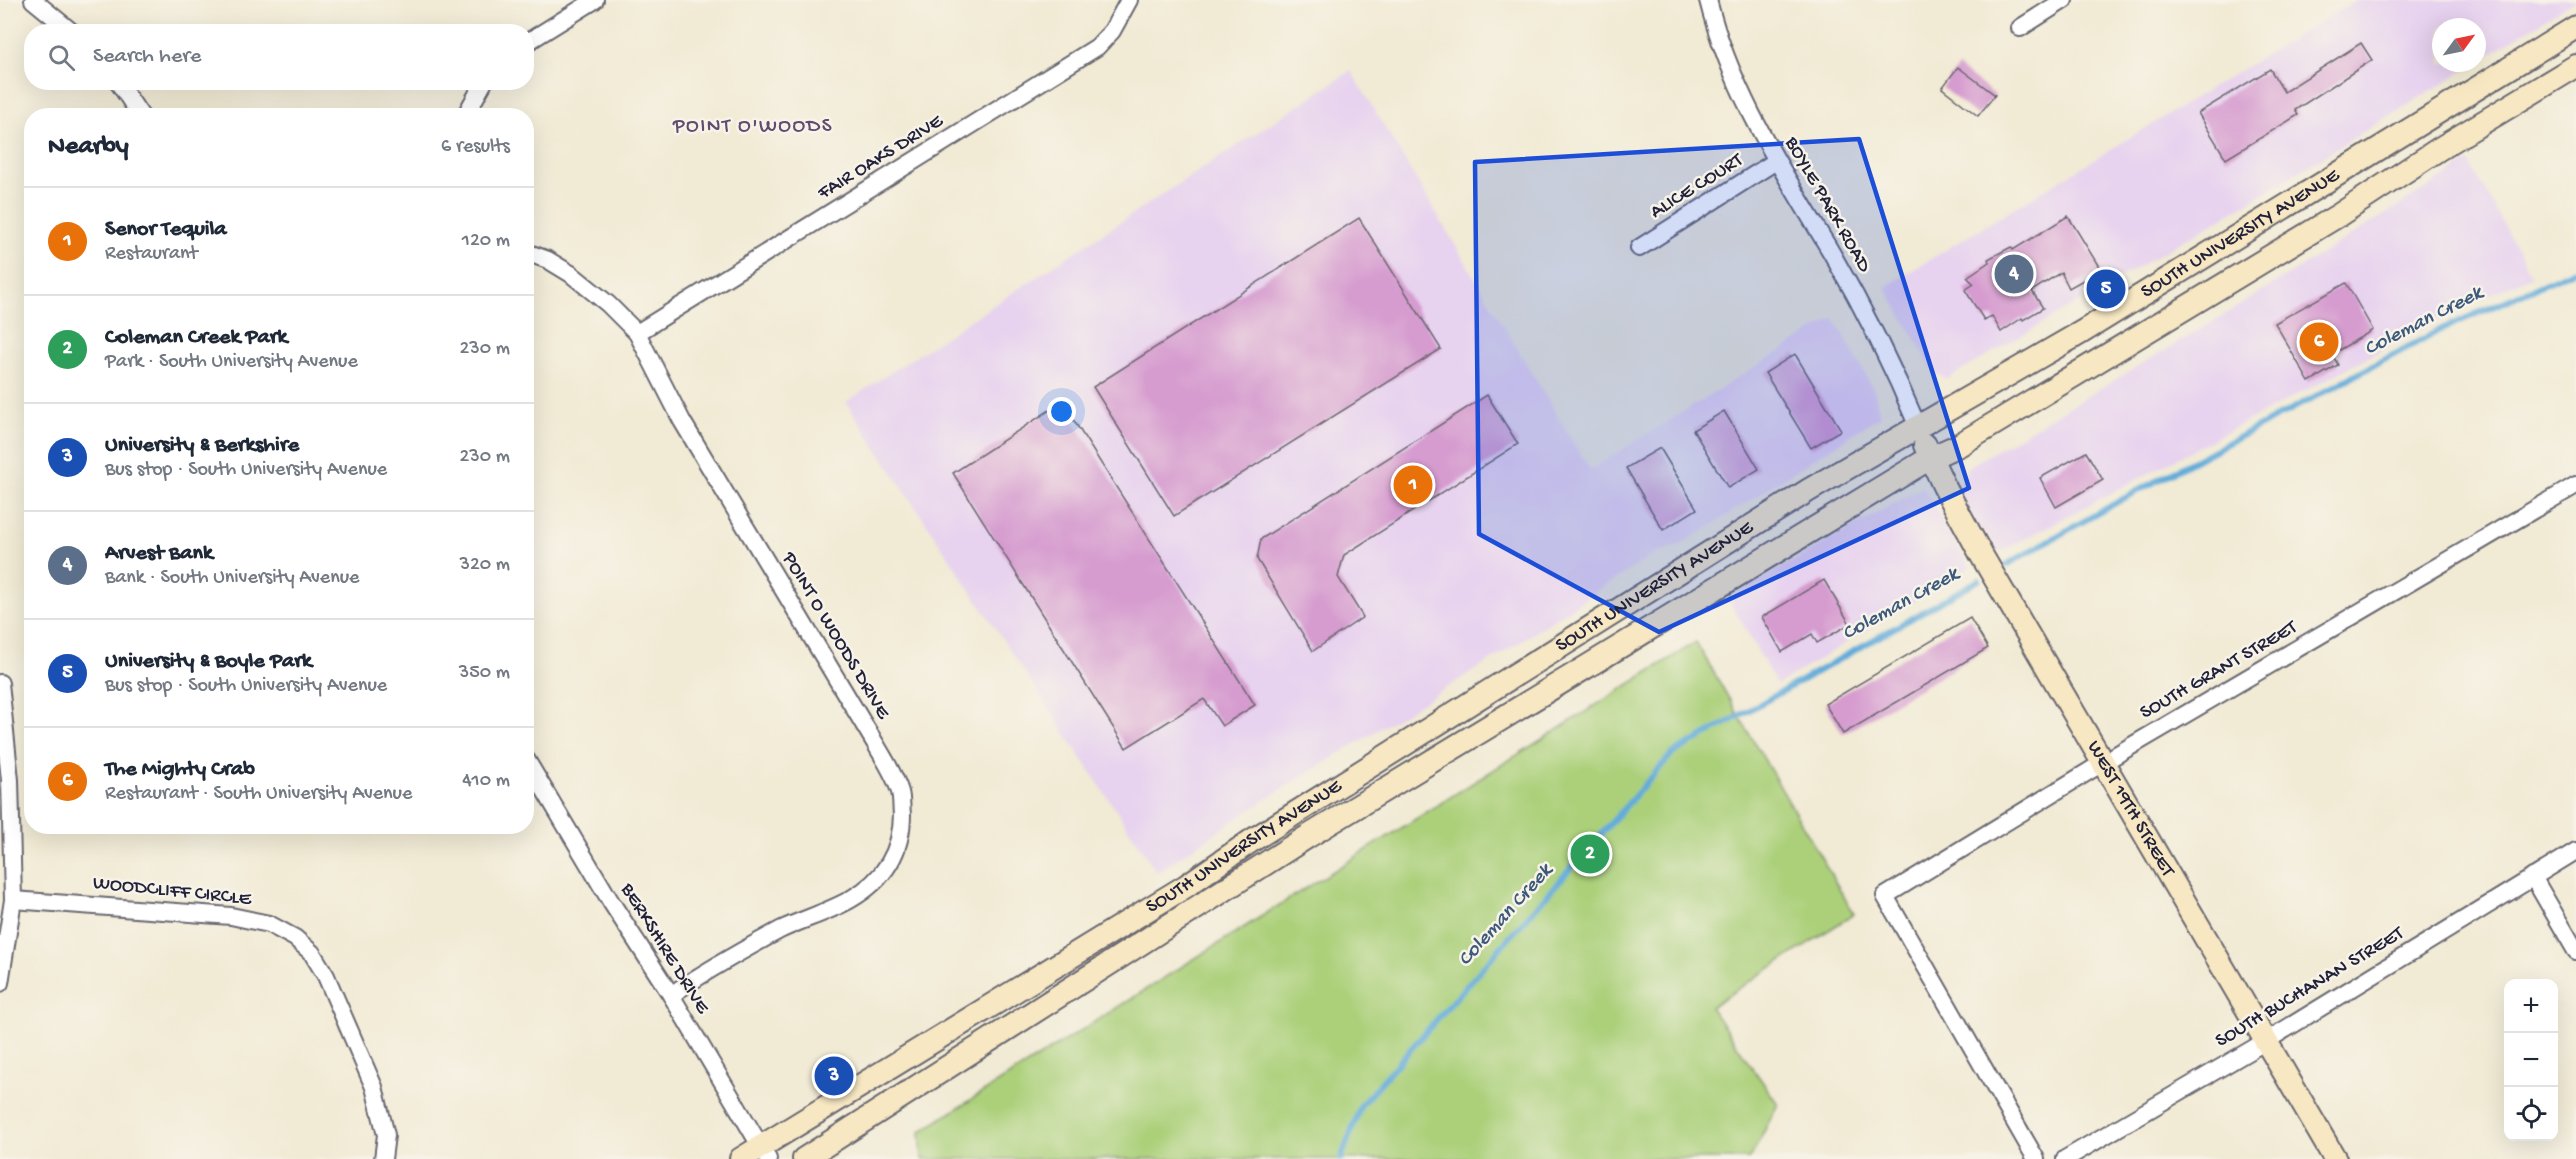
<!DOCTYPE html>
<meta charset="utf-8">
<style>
:root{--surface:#fff;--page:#f2f2f3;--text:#1f2937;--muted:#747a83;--line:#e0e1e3;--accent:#d1495b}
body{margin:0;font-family:"Gochi Hand",sans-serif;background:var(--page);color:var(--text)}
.controls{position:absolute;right:18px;bottom:18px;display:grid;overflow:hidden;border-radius:12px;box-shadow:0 6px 24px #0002}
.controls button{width:54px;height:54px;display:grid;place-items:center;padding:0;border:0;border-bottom:2px solid var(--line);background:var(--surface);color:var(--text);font:30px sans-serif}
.compass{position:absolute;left:2432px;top:18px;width:54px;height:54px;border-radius:50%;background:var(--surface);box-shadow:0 6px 24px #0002;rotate:57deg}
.you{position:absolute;left:1062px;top:412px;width:21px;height:21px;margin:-15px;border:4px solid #fff;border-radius:50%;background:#1a73e8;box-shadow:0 0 0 9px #1a73e833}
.badge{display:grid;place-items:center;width:39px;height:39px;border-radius:50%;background:var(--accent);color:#fff;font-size:20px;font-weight:700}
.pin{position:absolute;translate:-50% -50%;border:3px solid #fff;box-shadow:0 2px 6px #0006}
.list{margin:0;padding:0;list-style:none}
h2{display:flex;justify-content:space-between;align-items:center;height:78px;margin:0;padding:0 24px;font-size:26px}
h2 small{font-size:20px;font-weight:400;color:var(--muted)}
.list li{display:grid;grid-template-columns:39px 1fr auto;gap:18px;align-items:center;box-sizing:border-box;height:108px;padding:0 24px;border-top:2px solid var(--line)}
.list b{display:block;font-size:22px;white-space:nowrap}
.list p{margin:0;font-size:20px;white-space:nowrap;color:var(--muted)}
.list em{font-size:20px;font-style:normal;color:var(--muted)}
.icon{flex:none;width:33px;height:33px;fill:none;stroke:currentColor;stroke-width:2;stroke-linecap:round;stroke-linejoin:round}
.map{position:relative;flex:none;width:2576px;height:1159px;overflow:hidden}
.search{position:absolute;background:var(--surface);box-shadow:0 6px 24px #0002;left:24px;top:24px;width:510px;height:66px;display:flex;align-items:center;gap:15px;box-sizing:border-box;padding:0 21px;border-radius:24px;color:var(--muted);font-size:22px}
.panel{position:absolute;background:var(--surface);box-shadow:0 6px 24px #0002;left:24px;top:108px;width:510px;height:726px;border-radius:24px}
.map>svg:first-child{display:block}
</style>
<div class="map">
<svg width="2576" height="1159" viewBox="0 0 2576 1159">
<rect width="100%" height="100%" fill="#f7f3e8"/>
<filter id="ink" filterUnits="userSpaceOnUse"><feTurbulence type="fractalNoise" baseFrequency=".0167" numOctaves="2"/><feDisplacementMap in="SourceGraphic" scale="12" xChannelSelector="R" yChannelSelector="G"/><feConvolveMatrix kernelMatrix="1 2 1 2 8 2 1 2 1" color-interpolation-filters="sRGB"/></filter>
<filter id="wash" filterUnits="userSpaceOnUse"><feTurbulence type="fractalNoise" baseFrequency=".008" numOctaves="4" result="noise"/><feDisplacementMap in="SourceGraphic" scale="24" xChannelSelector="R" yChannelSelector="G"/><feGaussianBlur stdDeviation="1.35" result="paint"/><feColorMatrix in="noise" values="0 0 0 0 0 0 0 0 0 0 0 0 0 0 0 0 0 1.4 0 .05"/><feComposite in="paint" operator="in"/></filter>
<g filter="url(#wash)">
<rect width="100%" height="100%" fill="#f1ead4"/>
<g fill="#e7d2ef">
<path d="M2356 0H2576L2477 62V27H2441V63H2476L2244 205 1947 379 1935 373 1885 287Z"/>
<path d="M1351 71 1590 470 1834 318 1875 392 1880 416 1681 545 1656 553 1501 654 1274 794 1157 872 846 402Z"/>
<path d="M2469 162 2532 276 2465 306 1994 555 1957 491 1968 467 2220 318Z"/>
<path d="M1923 487 1970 567 1777 685 1728 598Z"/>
</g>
<path fill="#acd07a" stroke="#67795a" stroke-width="1.5" d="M1696 642 1854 914 1710 1007 1778 1104 1750 1159H922L920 1132Z"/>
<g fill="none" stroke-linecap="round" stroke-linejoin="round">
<g stroke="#62acda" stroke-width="6">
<path d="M2006 565 2130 495 2444 328 2576 270"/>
<path d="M1341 1159 1361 1105 1672 754 1979 580"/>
</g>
</g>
<g id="blocks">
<g fill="#d69bcf">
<path d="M2361 43 2372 60 2295 110 2298 115 2226 159 2198 113 2270 69 2284 92Z"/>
<path d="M1958 67 1995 95 1978 116 1942 88Z"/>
<path d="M2068 216 2101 270 2069 288 2061 272 2032 291 2043 308 2023 320 2022 318 2001 332 1992 316 1984 320 1965 290 1974 284 1967 277 1989 262 1988 259 2011 247 2013 250Z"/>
<path d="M1359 218 1441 349 1174 516 1093 387Z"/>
<path d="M2346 283 2373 330 2332 354 2338 365 2309 382 2275 323Z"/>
<path d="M1795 354 1841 430 1811 448 1765 373Z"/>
<path d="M1487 395 1518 444 1344 555 1338 577 1363 617 1313 651 1257 559 1261 539Z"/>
<path d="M1062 402 1255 705 1222 726 1204 699 1126 748 953 473Z"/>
<path d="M1724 411 1759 469 1728 488 1693 430Z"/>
<path d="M1660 448 1697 509 1663 530 1626 468Z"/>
<path d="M2086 452 2103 480 2056 507 2040 478Z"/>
<path d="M1824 580 1850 624 1817 643 1812 634 1782 652 1762 617Z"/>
<path d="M1970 618 1988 648 1843 734 1825 704Z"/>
</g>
</g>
</g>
<g filter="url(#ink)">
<use href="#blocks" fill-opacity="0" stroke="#6a6871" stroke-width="1.5"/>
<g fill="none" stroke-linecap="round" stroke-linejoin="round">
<defs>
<g id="street">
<path d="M33 0 72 32"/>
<path d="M1708 0C1731 93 1783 171 1831 252 1864 309 1893 367 1918 427"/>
<path d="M2020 28 2064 0"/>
<path d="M526 43 595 0"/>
<path d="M118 82 141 116"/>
<path d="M465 116 484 82"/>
<path d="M1639 248 1776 161"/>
<path d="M526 252 548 260 571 274 608 304 637 333 682 421 875 743C884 759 895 775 900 792 902 799 901 807 902 814 902 852 884 880 851 899 829 912 803 919 780 930 743 950 705 971 671 995"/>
<path d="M637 333 1097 47 1112 31 1129 0"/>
<path d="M0 683 10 780 13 900 0 983"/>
<path d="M526 759 611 902 671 995 768 1159"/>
<path d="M2533 877 2576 951"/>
<path d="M13 900 231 916 269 924 295 938 312 953 326 976 374 1087 386 1135 383 1159"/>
<path d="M2036 1159 1885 896 2104 762 2576 485"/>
<path d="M2065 1159 2266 1041 2576 851"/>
</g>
<g id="secondary">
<path id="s1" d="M1925 445 1944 486 1982 556 2335 1159"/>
<path id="s2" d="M741 1159 1186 886 1251 841 1809 490 2082 332 2576 27"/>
<path d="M804 1159 1307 837 1930 458 1959 445 2339 215 2439 149 2576 66"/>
</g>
</defs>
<use href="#street" stroke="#6a6871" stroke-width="20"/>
<use href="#secondary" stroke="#6a6871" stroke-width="26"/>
<use href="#street" stroke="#fff" stroke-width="16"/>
<use href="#secondary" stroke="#f7e8c3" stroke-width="22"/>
</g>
</g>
<path fill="#1d4ed8" fill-opacity="0.2" stroke="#1d4ed8" stroke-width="4.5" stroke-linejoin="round" d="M1859 139 1969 488 1659 632 1479 534 1475 162Z"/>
<g text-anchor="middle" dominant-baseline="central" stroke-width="5" stroke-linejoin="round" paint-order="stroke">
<g font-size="20" fill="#22223b" stroke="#f7f3e8">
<text transform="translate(881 158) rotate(-32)">FAIR OAKS DRIVE</text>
<text transform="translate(1697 187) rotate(-32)">ALICE COURT</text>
<text transform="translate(1827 205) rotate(60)">BOYLE PARK ROAD</text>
<text stroke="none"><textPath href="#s2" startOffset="1762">SOUTH UNIVERSITY AVENUE</textPath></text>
<text stroke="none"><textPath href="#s2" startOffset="1078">SOUTH UNIVERSITY AVENUE</textPath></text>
<text transform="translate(835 636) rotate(59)">POINT O WOODS DRIVE</text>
<text transform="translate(2219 671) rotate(-30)">SOUTH GRANT STREET</text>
<text stroke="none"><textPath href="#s1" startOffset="418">WEST 19TH STREET</textPath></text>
<text stroke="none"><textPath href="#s2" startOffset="592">SOUTH UNIVERSITY AVENUE</textPath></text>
<text transform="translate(172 892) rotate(6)">WOODCLIFF CIRCLE</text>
<text transform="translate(664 949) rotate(58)">BERKSHIRE DRIVE</text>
<text transform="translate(2310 988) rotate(-31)">SOUTH BUCHANAN STREET</text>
</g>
<g font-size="21" letter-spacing="1.5" fill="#614c6f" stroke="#f7f3e8">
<text x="753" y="127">POINT O'WOODS</text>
</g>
<g font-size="21" font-style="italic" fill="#3c597b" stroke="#f7f3e8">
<text transform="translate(2424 322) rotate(-27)">Coleman Creek</text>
<text transform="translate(1901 605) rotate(-29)">Coleman Creek</text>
<text transform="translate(1506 916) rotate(-48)">Coleman Creek</text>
</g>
</g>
</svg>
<div class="controls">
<button>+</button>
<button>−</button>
<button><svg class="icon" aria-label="locate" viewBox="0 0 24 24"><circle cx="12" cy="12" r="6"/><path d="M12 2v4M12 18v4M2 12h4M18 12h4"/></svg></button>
</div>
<svg class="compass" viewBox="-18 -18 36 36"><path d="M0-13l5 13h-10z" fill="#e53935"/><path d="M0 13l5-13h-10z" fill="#747a83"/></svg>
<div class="you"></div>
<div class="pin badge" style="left:1413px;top:485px;background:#e8710a">1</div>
<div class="pin badge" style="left:1590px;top:854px;background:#2e9e5b">2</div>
<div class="pin badge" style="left:834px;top:1076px;background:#1a4fb4">3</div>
<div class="pin badge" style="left:2014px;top:274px;background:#5c6f8a">4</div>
<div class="pin badge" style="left:2106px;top:289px;background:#1a4fb4">5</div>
<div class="pin badge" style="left:2319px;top:342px;background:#e8710a">6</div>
<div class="search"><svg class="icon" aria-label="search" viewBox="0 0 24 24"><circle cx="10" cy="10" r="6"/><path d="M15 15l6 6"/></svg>Search here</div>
<section class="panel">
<h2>Nearby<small>6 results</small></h2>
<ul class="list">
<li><span class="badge" style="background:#e8710a">1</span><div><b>Senor Tequila</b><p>Restaurant</p></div><em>120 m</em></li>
<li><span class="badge" style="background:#2e9e5b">2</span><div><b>Coleman Creek Park</b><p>Park · South University Avenue</p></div><em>230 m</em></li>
<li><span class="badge" style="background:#1a4fb4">3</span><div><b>University &amp; Berkshire</b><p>Bus stop · South University Avenue</p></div><em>230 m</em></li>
<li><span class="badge" style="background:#5c6f8a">4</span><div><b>Arvest Bank</b><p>Bank · South University Avenue</p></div><em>320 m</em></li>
<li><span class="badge" style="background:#1a4fb4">5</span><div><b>University &amp; Boyle Park</b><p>Bus stop · South University Avenue</p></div><em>350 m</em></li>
<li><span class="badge" style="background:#e8710a">6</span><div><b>The Mighty Crab</b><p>Restaurant · South University Avenue</p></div><em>410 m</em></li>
</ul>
</section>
</div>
